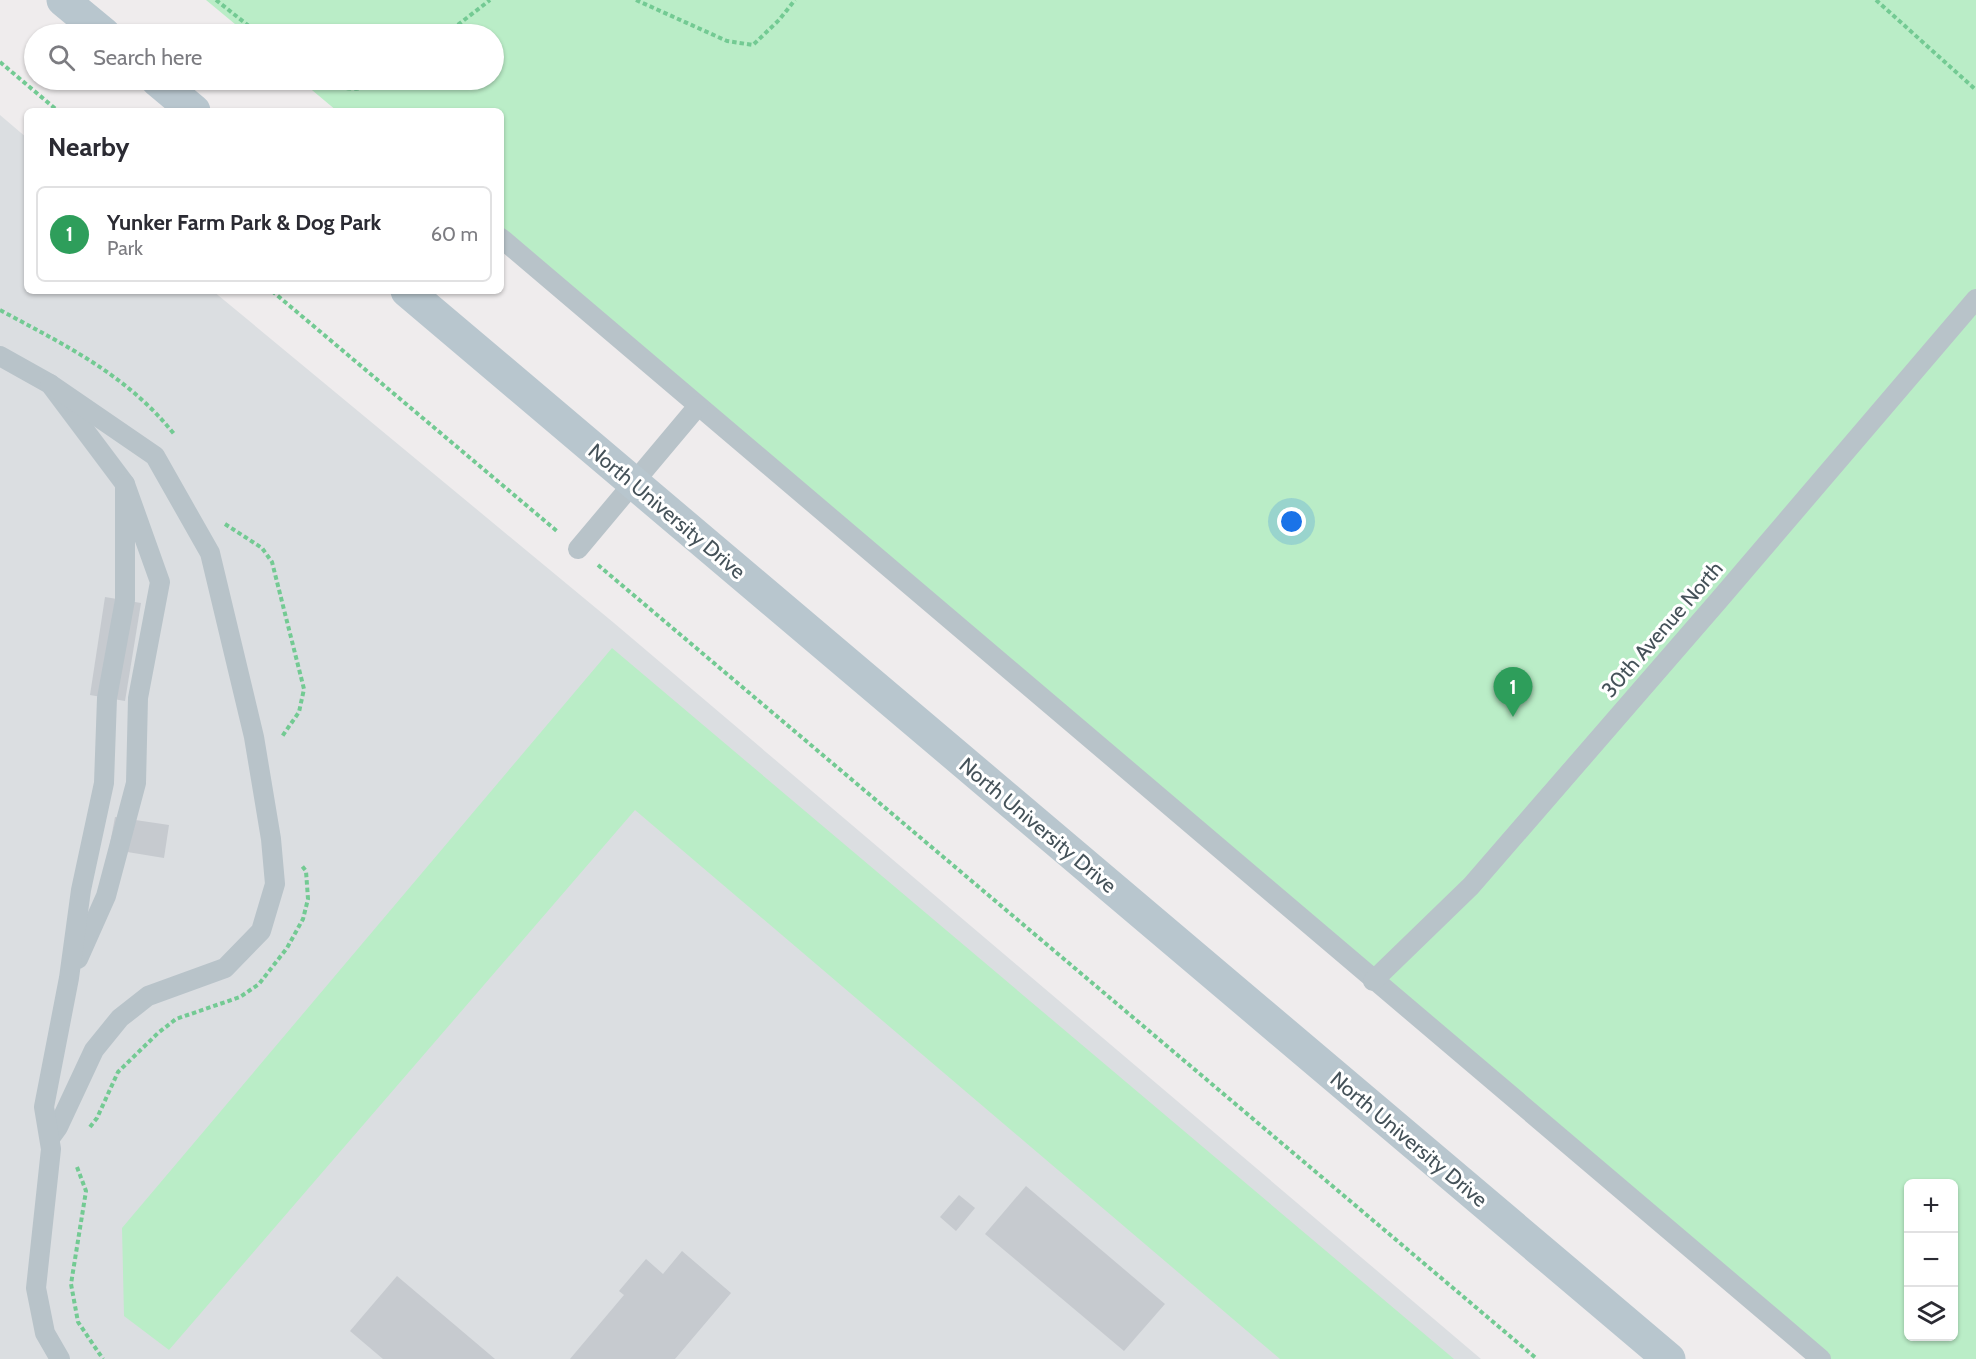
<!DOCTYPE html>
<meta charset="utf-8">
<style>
:root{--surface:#fff;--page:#f2f2f3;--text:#2b2b33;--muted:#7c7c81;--line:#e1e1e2;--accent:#1b89da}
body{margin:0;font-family:Cabin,sans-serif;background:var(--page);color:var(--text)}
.controls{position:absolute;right:18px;bottom:18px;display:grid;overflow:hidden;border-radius:9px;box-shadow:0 2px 4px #0004}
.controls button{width:54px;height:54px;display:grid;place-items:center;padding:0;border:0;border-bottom:2px solid var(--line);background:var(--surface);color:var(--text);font:30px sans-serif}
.you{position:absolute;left:1292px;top:522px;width:21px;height:21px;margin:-15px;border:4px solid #fff;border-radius:50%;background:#1a73e8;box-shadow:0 0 0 9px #1a73e833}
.badge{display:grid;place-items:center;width:39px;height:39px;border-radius:50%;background:var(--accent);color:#fff;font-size:20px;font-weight:700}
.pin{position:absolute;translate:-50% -50px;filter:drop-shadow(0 2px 3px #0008)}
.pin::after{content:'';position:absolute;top:32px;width:21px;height:18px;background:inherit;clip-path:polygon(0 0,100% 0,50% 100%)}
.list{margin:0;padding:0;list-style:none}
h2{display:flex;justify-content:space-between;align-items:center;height:78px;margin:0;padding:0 24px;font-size:26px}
h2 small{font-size:20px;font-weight:400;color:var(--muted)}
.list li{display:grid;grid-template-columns:39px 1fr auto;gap:18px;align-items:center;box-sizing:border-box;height:96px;margin:0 12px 12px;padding:0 12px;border:2px solid var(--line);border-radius:9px}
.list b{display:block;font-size:22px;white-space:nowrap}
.list p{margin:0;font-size:20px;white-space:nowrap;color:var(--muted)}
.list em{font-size:20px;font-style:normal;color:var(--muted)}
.icon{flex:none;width:33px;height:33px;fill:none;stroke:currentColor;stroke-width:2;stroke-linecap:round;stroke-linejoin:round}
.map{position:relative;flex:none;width:1976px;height:1359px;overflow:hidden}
.search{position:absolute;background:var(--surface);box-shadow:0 2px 4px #0004;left:24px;top:24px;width:480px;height:66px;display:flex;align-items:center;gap:15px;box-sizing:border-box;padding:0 21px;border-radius:33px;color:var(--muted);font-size:22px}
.panel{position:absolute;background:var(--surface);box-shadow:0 2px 4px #0004;left:24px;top:108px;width:480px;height:186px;border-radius:9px}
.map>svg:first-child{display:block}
</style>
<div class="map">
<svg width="1976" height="1359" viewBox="0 0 1976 1359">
<rect width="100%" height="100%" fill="#efeced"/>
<path fill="#dbdee1" d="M0 115 27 138V291H213L614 623 1481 1359H0Z"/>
<g fill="#baedc7" fill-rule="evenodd">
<path d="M206 0H1976V1359H1808L501 250V111H337L300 80H494V34H247ZM1908 1184H1954V1336H1908Z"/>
<path d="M612 648 1454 1359H1280L635 810 169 1350 124 1316 122 1228Z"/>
</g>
<g fill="#c6cacf">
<path d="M105 597 141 603 125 701 90 695Z"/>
<path d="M115 817 169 825 164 858 109 849Z"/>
<path d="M1026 1186 1165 1304 1124 1351 985 1234Z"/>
<path d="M959 1195 975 1208 956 1231 940 1217Z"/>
<path d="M682 1251 731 1293 675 1359H570L624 1295 619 1291 646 1259 663 1274Z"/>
<path d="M397 1276 495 1359H383L350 1331Z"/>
</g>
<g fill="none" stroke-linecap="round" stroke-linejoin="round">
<g stroke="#73ca93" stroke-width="4" stroke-dasharray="4.5 3" stroke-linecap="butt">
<path d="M216 0 259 34"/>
<path d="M636 0 727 41 753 45 779 20 795 0"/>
<path d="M1876 0 1976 90"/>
<path d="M446 34 490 0"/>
<path d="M0 62 58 111"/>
<path d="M318 80C342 90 361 93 384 80"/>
<path d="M272 291 558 532"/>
<path d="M0 310C66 346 126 374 174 434"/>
<path d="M225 524 262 548 272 562 304 689 299 712 281 738"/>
<path d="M598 565 1537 1359"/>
<path d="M90 1127 97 1118 118 1072 158 1033 176 1019 240 997 259 984 287 948 303 919 308 899 306 871 302 866"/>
<path d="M77 1167 86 1191 71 1284 78 1322 103 1359"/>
</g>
<g stroke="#b8c3c9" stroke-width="20">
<path d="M501 238 1821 1359"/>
<path d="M0 356 50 384 125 484 160 582 138 698 136 783 106 896 78 959"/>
<path d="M50 384 155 456 210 553 254 737 271 839 275 884 261 931 225 968 148 996 120 1018 94 1050 58 1127 50 1138"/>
<path d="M578 549 698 406"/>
<path d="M1373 981 1471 886 1719 600 1976 299"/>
<path d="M60 1359 45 1333 36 1288 51 1149 44 1107 69 978 81 890 104 783 107 698 125 600V484"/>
</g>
<g stroke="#b8c6ce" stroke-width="33">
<path d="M63 0 104 34"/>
<path d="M157 80 194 111"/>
<path d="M407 291 1669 1359"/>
</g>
</g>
<g text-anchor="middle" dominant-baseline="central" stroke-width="6" stroke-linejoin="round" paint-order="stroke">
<g font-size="21" fill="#455259" stroke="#fff">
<text transform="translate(667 511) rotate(40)">North University Drive</text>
<text transform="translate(1662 629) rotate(-49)">30th Avenue North</text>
<text transform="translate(1038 825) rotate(40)">North University Drive</text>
<text transform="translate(1409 1139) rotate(40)">North University Drive</text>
</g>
</g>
</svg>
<div class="controls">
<button>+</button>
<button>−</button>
<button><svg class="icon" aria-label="layers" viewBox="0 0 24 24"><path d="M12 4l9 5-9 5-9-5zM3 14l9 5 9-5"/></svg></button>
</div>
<div class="you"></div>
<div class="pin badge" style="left:1513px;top:717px;background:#2e9e5b">1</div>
<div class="search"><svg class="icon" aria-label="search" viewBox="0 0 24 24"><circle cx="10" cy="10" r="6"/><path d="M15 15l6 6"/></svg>Search here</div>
<section class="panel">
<h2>Nearby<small></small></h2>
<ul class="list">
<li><span class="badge" style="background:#2e9e5b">1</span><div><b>Yunker Farm Park &amp; Dog Park</b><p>Park</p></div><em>60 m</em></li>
</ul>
</section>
</div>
